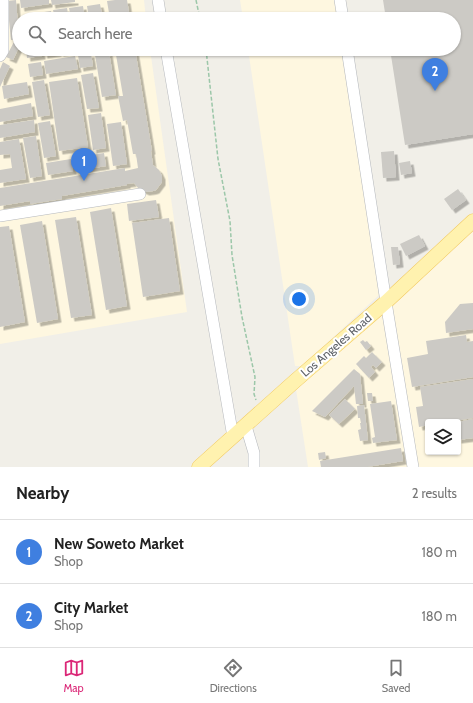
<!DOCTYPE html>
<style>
:root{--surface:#fff;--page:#f6f6f6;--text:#222;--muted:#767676;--line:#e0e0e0;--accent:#db2777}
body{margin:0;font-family:Cabin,sans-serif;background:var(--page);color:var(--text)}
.controls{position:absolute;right:12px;bottom:12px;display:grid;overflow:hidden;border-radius:4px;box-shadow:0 1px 3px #0004}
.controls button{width:36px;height:36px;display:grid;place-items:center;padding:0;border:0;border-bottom:1px solid var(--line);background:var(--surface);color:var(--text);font:20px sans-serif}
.you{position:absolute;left:299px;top:299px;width:14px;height:14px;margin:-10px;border:3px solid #fff;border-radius:50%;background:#1a73e8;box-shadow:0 0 0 6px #1a73e833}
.badge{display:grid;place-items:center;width:26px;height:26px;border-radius:50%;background:var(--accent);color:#fff;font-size:13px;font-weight:700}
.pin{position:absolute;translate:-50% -33px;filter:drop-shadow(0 1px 2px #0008)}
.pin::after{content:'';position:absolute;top:21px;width:14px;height:12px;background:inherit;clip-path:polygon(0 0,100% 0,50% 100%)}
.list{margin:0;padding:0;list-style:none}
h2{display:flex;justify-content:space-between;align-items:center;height:52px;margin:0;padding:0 16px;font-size:17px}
h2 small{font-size:13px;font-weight:400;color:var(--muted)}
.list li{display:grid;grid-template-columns:26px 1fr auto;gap:12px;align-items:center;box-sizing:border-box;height:64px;padding:0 16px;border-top:1px solid var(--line)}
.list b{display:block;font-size:15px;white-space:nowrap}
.list p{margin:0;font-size:13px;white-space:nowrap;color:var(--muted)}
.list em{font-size:13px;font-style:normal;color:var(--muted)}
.icon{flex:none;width:22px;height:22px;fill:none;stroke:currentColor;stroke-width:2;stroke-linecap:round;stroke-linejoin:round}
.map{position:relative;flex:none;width:473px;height:467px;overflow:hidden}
.search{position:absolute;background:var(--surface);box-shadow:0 1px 3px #0004;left:12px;right:12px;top:12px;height:44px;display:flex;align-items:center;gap:10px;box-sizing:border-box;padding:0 14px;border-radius:22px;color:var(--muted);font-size:15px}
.sheet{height:180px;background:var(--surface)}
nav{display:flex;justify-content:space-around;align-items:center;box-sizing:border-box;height:56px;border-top:1px solid var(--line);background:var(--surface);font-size:11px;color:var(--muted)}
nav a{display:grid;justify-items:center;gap:2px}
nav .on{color:var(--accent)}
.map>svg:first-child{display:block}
</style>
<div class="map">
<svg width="473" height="467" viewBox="0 0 473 467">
<defs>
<filter id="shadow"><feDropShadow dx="3.5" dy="3.5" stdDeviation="0" flood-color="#0004"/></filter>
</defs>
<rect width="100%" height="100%" fill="#f1efe8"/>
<g fill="#fef7e0" fill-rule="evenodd">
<path d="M0 0H144L146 19H19V49H150L187 312 0 344Z"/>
<path d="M240 0H336L339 19H243Z"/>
<path d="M248 49H343L379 295 302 366H295Z"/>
<path d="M473 223V467H308L295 383ZM428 422H458V452H428Z"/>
</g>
<g fill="#cccac5" filter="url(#shadow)">
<path d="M16 0 19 39 11 40 7 1Z"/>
<path d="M20 0H49V4L21 8Z"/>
<path d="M51 0H75V2L52 5Z"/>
<path d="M115 0H127L130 19H110L107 1Z"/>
<path d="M383 0H473V134L405 145 390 49H454V19H386Z"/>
<path d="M100 4 103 19H89L87 6Z"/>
<path d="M83 6 85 19H71L69 8Z"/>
<path d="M67 8 69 19H55L53 10Z"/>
<path d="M51 11 53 19H38L37 13Z"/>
<path d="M35 14 36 19H21V17Z"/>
<path d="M14 42 19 44V47L13 60 6 57Z"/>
<path d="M26 49H41L42 56 27 58Z"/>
<path d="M43 49H57L58 53 44 55Z"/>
<path d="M60 49H74V51L60 53Z"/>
<path d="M115 49H135L152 151H151L153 165 159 170 162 176V182L156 190 153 191 146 192 139 189 134 183 127 184V185L62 196V199L30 204V201L0 206V188L125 168V171L138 168 136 154H133L127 120 123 121 118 96H123Z"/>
<path d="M109 52 116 95 102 97 95 55Z"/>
<path d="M91 54 93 66 80 68 78 55Z"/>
<path d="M75 56 78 69 46 74 44 61Z"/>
<path d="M3 62 10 66 0 87V69Z"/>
<path d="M41 62 43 75 30 77 28 64Z"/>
<path d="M93 73 99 108 87 109 81 75Z"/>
<path d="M77 78 88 147 59 151 49 82Z"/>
<path d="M44 80 50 115 38 117 32 82Z"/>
<path d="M27 82 29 94 4 99 2 86Z"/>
<path d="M31 103 33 116 0 122V109Z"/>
<path d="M101 113 106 148 93 150 88 115Z"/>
<path d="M34 120 35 132 0 138V125Z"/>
<path d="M50 121 56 156 44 158 38 123Z"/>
<path d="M121 122 127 164 113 166 107 124Z"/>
<path d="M36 136 42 176 30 178 23 138Z"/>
<path d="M19 139 26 179 0 183V170L12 168 10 154 0 155V142Z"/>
<path d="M394 151 396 177 383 178 381 152Z"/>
<path d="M104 153 106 166 81 170 79 157Z"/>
<path d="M71 159 73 171 48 175 46 163Z"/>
<path d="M410 161 412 173 401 175 399 163Z"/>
<path d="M458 189 466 200 452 210 444 199Z"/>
<path d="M156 200 159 217 129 221 127 204Z"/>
<path d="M111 208 127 306 106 310 90 212Z"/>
<path d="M76 217 92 315 71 318 55 220Z"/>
<path d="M169 218 180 291 143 297 132 223Z"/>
<path d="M42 221 58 319 37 323 20 225Z"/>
<path d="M9 226 25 322 0 327V227Z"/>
<path d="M419 235 425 246 406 256 400 244Z"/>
<path d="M391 247H398L400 264 393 265Z"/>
<path d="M473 303V329L446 333 445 322 460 304Z"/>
<path d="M466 335 467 342 473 341V377L412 387 407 358 428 354 426 341Z"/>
<path d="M363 340 365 342 367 341 371 346 366 350 360 342Z"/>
<path d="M372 352 382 362 376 368 373 365 371 367 375 372 369 378 356 364 364 356 366 358Z"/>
<path d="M354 369 360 374 363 404H356L354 386 325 417 312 411Z"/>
<path d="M473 379V418L448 422H428V425L419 427 416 407 423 406 420 387Z"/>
<path d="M367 393H372L373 401H368Z"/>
<path d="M345 399 355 409 339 424 329 415Z"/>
<path d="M391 401 397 440 373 443 372 438 375 437 370 404Z"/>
<path d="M364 405 368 440 360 441 358 430 361 429 360 423H361L360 418H358L357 406Z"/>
<path d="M473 419V438L458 440V422Z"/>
<path d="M401 448 403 461 367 467H321L320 461Z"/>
<path d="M325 452 326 458 319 460 318 453Z"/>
</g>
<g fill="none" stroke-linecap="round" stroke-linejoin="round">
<defs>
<g id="minor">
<path d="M158 0 161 19"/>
<path d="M340 0 343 19"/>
<path d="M166 49 233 437"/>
<path d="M347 49 386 302 413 467"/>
<path d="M0 56 3 51V0"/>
<path d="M0 216 140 194"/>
<path d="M246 426 254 453V467"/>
</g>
<path id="major" d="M199 467 295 381 386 302 473 221"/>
</defs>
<use href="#minor" stroke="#b5b8bc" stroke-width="12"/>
<use href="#major" stroke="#f2c960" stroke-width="15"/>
<g stroke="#9cc7a9" stroke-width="1.5" stroke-dasharray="4 2" stroke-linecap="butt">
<path d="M196 0 200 19"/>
<path d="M206 49 218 159 230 221 232 255 242 317 255 377 254 394 256 400"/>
</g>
<use href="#minor" stroke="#fff" stroke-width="11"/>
<use href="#major" stroke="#fff2af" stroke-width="14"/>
</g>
<g text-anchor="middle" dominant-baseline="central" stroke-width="4" stroke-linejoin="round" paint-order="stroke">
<g font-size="12" fill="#5f6368" stroke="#fff">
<text transform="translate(336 345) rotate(-41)">Los Angeles Road</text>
</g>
</g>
</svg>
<div class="controls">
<button><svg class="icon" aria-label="layers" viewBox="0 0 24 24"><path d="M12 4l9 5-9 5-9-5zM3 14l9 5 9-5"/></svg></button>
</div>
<div class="you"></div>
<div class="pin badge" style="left:84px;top:181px;background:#3f7fe0">1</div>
<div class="pin badge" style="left:435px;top:91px;background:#3f7fe0">2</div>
<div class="search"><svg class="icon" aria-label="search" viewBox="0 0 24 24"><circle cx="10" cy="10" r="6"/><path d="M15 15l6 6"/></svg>Search here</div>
</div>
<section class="sheet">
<h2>Nearby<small>2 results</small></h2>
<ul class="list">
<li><span class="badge" style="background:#3f7fe0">1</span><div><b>New Soweto Market</b><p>Shop</p></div><em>180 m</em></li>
<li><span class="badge" style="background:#3f7fe0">2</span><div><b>City Market</b><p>Shop</p></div><em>180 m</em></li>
</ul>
</section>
<nav>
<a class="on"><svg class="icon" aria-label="map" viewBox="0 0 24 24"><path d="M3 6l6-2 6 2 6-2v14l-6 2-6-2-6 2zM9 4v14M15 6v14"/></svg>Map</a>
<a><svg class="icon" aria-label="directions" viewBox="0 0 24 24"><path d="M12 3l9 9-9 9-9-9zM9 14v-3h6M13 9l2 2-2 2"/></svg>Directions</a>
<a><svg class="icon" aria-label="saved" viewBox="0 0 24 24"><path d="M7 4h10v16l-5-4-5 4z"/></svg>Saved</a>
</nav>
